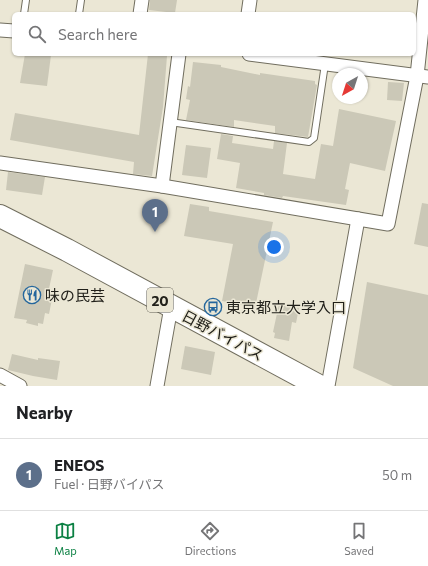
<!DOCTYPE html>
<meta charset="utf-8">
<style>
:root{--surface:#fff;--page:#f2f2f2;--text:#202124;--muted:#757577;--line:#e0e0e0;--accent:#0b8043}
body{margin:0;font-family:Commissioner,"Noto Sans JP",sans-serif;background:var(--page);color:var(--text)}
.compass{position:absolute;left:332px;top:68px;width:36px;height:36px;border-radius:50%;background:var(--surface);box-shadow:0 1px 3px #0004;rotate:219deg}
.you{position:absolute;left:274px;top:247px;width:14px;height:14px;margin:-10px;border:3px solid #fff;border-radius:50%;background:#1a73e8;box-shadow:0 0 0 6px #1a73e833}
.badge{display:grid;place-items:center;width:26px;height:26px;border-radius:50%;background:var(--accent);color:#fff;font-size:13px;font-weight:700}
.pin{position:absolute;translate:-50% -33px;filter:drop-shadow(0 1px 2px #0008)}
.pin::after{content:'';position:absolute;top:21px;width:14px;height:12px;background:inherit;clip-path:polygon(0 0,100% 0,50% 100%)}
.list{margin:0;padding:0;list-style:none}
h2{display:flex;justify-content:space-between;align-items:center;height:52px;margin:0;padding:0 16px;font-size:17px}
h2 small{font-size:13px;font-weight:400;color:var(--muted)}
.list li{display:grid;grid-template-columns:26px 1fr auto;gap:12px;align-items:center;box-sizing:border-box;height:72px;padding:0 16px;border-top:1px solid var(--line)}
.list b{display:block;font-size:15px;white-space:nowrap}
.list p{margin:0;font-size:13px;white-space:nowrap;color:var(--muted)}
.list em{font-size:13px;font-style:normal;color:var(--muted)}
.icon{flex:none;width:22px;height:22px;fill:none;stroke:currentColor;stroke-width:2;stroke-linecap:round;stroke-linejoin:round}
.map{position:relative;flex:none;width:428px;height:386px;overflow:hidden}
.search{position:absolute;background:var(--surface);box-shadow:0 1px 3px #0004;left:12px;right:12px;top:12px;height:44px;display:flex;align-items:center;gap:10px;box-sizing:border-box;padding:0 14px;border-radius:6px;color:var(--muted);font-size:15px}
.sheet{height:124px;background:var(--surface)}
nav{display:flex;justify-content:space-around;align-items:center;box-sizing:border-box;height:56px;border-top:1px solid var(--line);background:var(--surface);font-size:11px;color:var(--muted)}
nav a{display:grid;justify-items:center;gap:2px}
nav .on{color:var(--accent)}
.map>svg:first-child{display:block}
</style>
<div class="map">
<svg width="428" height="386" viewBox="0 0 428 386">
<rect width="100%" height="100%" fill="#ebe7d5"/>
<g fill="#cbc8b7">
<path d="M150 0H177L175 13 149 10Z"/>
<path d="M25 54 51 55 47 86 20 83Z"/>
<path d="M148 54 167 56 163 107 152 176 133 174 134 162 10 140 15 113 139 135Z"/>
<path d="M193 62 221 65V67L260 75V73L315 81V84L317 85 308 137 275 133V126L234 120V127L186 120 190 100 186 99 188 86 190 87Z"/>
<path d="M388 82 404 83 402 101 387 100Z"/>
<path d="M339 109 396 121 385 171 350 163 345 189 349 190 346 205 283 196 282 198 264 195V193L236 188 240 163 217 159 221 134 233 136 232 143 273 149 274 141 287 143 283 174 315 179 321 144 333 146Z"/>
<path d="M186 145 211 148 207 178 182 175Z"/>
<path d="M8 172 45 177 42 195 6 190Z"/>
<path d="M422 203 428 204V247L414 244Z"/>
<path d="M190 204 209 207V211L273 222 255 308 222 301 233 244 184 236Z"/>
<path d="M25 264 53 270 47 298 52 299 49 314 45 313 43 324 38 323V326L26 323 27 320 14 318Z"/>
<path d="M367 282 428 295V386H393L353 368Z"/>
<path d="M279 304 299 308 296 323 292 322 289 341 274 338 275 333 273 332Z"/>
<path d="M185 346 215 352 211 375 181 369Z"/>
<path d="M12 354 38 360V358L60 361 57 380 33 376 8 370Z"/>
</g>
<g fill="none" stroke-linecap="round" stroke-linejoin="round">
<defs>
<g id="lane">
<path d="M24 14 26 0"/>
<path d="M79 14 81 0"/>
<path d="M170 122 309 142 314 138 325 64"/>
</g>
<g id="street">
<path d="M140 14 142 0"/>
<path d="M248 14 250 0"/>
<path d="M0 30 14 31"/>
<path d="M249 54 428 77"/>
<path d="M0 163 162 186 388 224 417 76 425 0"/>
<path d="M162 186 179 54"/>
<path d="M0 375 20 386"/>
<path d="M157 386 171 307"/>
<path d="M328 386 358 219"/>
</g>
<path id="highway" d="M0 216 67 250 319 386"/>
</defs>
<use href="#lane" stroke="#706d5e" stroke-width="8"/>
<use href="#street" stroke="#706d5e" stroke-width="15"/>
<use href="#highway" stroke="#706d5e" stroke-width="24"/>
<use href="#lane" stroke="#fff" stroke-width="6"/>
<use href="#street" stroke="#fff" stroke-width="13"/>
<use href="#highway" stroke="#fff" stroke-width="22"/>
</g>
<defs>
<symbol id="restaurant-ring" viewBox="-11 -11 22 22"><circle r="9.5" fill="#ebe7d5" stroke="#25679d" stroke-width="1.5"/><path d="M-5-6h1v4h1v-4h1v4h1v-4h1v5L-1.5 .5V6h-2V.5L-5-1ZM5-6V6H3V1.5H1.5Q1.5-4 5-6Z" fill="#25679d"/></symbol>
<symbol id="bus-ring" viewBox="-11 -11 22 22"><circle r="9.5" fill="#ebe7d5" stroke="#25679d" stroke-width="1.5"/><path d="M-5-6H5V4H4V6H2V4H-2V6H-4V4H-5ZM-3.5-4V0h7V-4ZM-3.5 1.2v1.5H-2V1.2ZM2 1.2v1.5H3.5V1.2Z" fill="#25679d"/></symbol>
</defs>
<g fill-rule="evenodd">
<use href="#restaurant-ring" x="22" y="285" width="20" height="20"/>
<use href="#bus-ring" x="203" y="297" width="20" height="20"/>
</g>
<g text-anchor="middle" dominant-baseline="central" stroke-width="3" stroke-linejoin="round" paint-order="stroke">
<rect fill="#ebe7d5" stroke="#5e5c52" stroke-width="1" x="147" y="288" width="26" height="24" rx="3"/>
<g font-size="14" font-weight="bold" fill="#21201a">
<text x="160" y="300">20</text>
</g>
<g font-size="15" fill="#21201a" stroke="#ebe7d5" text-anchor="start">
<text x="45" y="295">味の民芸</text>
<text x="226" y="307">東京都立大学入口</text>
</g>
<g font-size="15" fill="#21201a" stroke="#ebe7d5">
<text transform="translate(223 335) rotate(28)">日野バイパス</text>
</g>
</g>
</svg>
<svg class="compass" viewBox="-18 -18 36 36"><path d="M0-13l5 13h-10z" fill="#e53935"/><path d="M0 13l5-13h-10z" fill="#757577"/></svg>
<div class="you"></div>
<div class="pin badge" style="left:155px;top:232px;background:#5c6f8a">1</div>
<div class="search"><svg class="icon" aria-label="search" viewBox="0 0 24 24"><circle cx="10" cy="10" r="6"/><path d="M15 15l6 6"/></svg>Search here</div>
</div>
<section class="sheet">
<h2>Nearby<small></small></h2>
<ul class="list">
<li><span class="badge" style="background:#5c6f8a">1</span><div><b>ENEOS</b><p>Fuel · 日野バイパス</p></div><em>50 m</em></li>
</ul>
</section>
<nav>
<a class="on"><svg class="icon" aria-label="map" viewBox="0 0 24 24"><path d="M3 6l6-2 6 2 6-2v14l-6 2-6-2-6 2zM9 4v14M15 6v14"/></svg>Map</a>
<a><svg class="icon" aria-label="directions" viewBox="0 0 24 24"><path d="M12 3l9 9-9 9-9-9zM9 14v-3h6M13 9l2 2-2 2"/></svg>Directions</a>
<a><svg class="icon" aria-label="saved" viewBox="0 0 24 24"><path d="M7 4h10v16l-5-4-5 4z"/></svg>Saved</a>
</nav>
